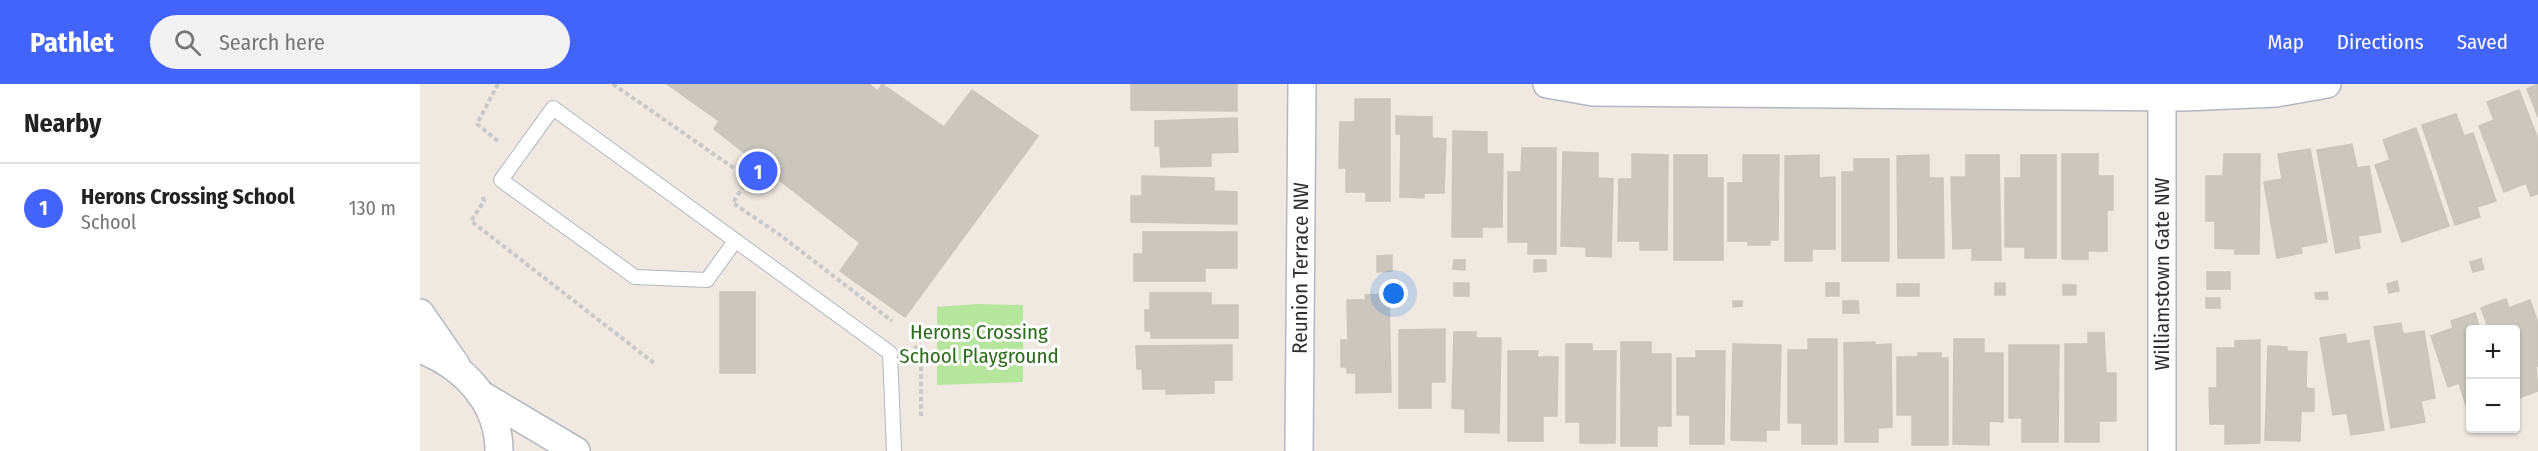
<!DOCTYPE html>
<meta charset="utf-8">
<style>
:root{--surface:#fff;--page:#f2f2f2;--text:#222;--muted:#767676;--line:#e0e0e0;--accent:#4264fb}
body{margin:0;font-family:"Fira Sans Condensed",sans-serif;background:var(--page);color:var(--text)}
.controls{position:absolute;right:18px;bottom:18px;display:grid;overflow:hidden;border-radius:6px;box-shadow:0 2px 4px #0004}
.controls button{width:54px;height:54px;display:grid;place-items:center;padding:0;border:0;border-bottom:2px solid var(--line);background:var(--surface);color:var(--text);font:30px sans-serif}
.you{position:absolute;left:974px;top:210px;width:21px;height:21px;margin:-15px;border:4px solid #fff;border-radius:50%;background:#1a73e8;box-shadow:0 0 0 9px #1a73e833}
.badge{display:grid;place-items:center;width:39px;height:39px;border-radius:50%;background:var(--accent);color:#fff;font-size:20px;font-weight:700}
.pin{position:absolute;translate:-50% -50%;border:3px solid #fff;box-shadow:0 2px 6px #0006}
.list{margin:0;padding:0;list-style:none}
h2{display:flex;justify-content:space-between;align-items:center;height:78px;margin:0;padding:0 24px;font-size:26px}
h2 small{font-size:20px;font-weight:400;color:var(--muted)}
.list li{display:grid;grid-template-columns:39px 1fr auto;gap:18px;align-items:center;box-sizing:border-box;height:90px;padding:0 24px;border-top:2px solid var(--line)}
.list b{display:block;font-size:22px;white-space:nowrap}
.list p{margin:0;font-size:20px;white-space:nowrap;color:var(--muted)}
.list em{font-size:20px;font-style:normal;color:var(--muted)}
.icon{flex:none;width:33px;height:33px;fill:none;stroke:currentColor;stroke-width:2;stroke-linecap:round;stroke-linejoin:round}
.map{position:relative;flex:none;width:2118px;height:367px;overflow:hidden}
header{display:flex;align-items:center;gap:36px;box-sizing:border-box;height:84px;padding:0 30px;background:var(--accent);color:#fff}
header strong{font-size:28px}
nav{display:flex;gap:33px;margin-inline-start:auto;font-size:21px}
.search{width:420px;height:54px;background:var(--page);display:flex;align-items:center;gap:15px;box-sizing:border-box;padding:0 21px;border-radius:33px;color:var(--muted);font-size:22px}
main{display:flex}
aside{flex:1;background:var(--surface)}
.map>svg:first-child{display:block}
</style>
<header>
<strong>Pathlet</strong>
<div class="search"><svg class="icon" aria-label="search" viewBox="0 0 24 24"><circle cx="10" cy="10" r="6"/><path d="M15 15l6 6"/></svg>Search here</div>
<nav><a>Map</a><a>Directions</a><a>Saved</a></nav>
</header>
<main>
<aside>
<h2>Nearby<small></small></h2>
<ul class="list">
<li><span class="badge">1</span><div><b>Herons Crossing School</b><p>School</p></div><em>130 m</em></li>
</ul>
</aside>
<div class="map">
<svg width="2118" height="367" viewBox="0 0 2118 367">
<rect width="100%" height="100%" fill="#efe9e1"/>
<path fill="#b6e59e" d="M557 220 603 221V298L517 301V223Z"/>
<g fill="#cbc7bf" stroke="#cbc5ba" stroke-width="1.5">
<path d="M247 0H449L458 7 462 0 524 43 552 6 618 52 485 233 420 187 440 159 294 45 299 37Z"/>
<path d="M711 0H817V27L711 26Z"/>
<path d="M2118 0V33L2107 5Z"/>
<path d="M2099 6 2118 55V110L2111 112 2106 99 2084 108 2059 42 2074 36 2067 18Z"/>
<path d="M935 15H970V117H946V108H926V84H919L920 38H935Z"/>
<path d="M2036 30 2044 52 2053 49 2076 117 2057 123 2060 133 2035 141 2002 41Z"/>
<path d="M976 32 1012 33V54L1026 55 1024 109H1004V114L980 113 981 50H976Z"/>
<path d="M817 34 818 68 791 69V82L741 83 740 62H735V37Z"/>
<path d="M1996 44 2029 142 1982 158 1955 81 1970 76 1963 56Z"/>
<path d="M1033 47 1067 48V70H1083L1082 143H1062V153H1032Z"/>
<path d="M1932 60 1937 84 1949 82 1961 148 1938 152 1940 164 1916 169 1897 66Z"/>
<path d="M1102 64H1136V170H1108V158H1088V88H1101Z"/>
<path d="M1890 65 1907 158 1881 163 1882 169 1857 174 1844 98 1862 95 1858 70Z"/>
<path d="M1143 68 1178 69V94L1193 95 1191 173 1166 172V163L1141 162Z"/>
<path d="M1212 70 1248 71 1247 166H1220V157H1198L1199 95H1212Z"/>
<path d="M1642 70H1678V92H1693V126H1687V167H1668V175H1642Z"/>
<path d="M1804 70H1840L1839 170H1815V165L1795 164V137H1786V92H1803Z"/>
<path d="M1254 71H1287V94H1303V176H1254Z"/>
<path d="M1323 71H1359L1358 156H1350V161H1328V157H1308V99H1323Z"/>
<path d="M1399 71V94L1415 93V165H1392V177H1365V72Z"/>
<path d="M1509 71V94H1523L1524 174H1478L1477 72Z"/>
<path d="M1546 71H1579L1581 176H1552V164L1533 165 1531 93H1546Z"/>
<path d="M1601 71H1636V174H1605V163H1585V94H1601Z"/>
<path d="M1434 75H1469V177H1422V88H1434Z"/>
<path d="M722 92 794 94V107L817 108V140L711 138V112H722Z"/>
<path d="M723 148H817V184H785V197H714V170H723Z"/>
<path d="M972 171V187L957 188V172Z"/>
<path d="M2061 175 2064 185 2053 188 2050 178Z"/>
<path d="M1034 176H1045V186L1033 185Z"/>
<path d="M1114 176H1126V187L1114 188Z"/>
<rect x="1787" y="188" width="23" height="17"/>
<path d="M1977 197 1979 207 1969 209 1967 200Z"/>
<rect x="1034" y="199" width="15" height="13"/>
<rect x="1406" y="199" width="13" height="13"/>
<rect x="1575" y="199" width="10" height="12"/>
<rect x="1477" y="200" width="22" height="12"/>
<rect x="1643" y="201" width="13" height="10"/>
<rect x="300" y="208" width="35" height="81"/>
<path d="M1907 208 1908 215H1896L1895 209Z"/>
<path d="M730 209H791V221H818V254H731V247H725V226H730Z"/>
<path d="M969 210 971 308 936 309V289H927V283H921V256H928L927 216H946L945 211Z"/>
<rect x="1786" y="214" width="14" height="10"/>
<path d="M2086 215 2089 224 2110 216 2118 239V282H2116L2118 307 2096 315V246H2069L2061 224Z"/>
<path d="M1313 217H1322V222L1313 223Z"/>
<path d="M1423 217H1438L1439 229H1423Z"/>
<path d="M2055 229 2060 246H2050V327L2048 328 2039 299 2028 303 2011 252 2033 244 2031 237Z"/>
<path d="M1981 239 1983 250 2004 247 2015 314 2001 317 2005 338 1971 344 1954 243Z"/>
<path d="M1025 245V298H1011V324H979V246Z"/>
<path d="M1034 248H1056V254H1081L1079 349 1045 348V325L1032 324Z"/>
<path d="M1668 249H1684L1686 289H1696V337H1679V358H1645V260H1668Z"/>
<path d="M1925 250 1927 260 1949 256 1964 346 1931 351 1927 329 1913 331 1900 254Z"/>
<path d="M1388 255H1417V360H1382V339H1368V266H1388Z"/>
<path d="M1534 255H1564V269H1583V338L1569 337V361L1533 360Z"/>
<path d="M1840 256V359L1805 360V340H1790L1789 304H1797V264H1815V257Z"/>
<path d="M1201 258H1231V270H1251V342H1237V362H1201Z"/>
<path d="M1455 258V261L1471 260 1472 343 1458 344V358H1425L1424 259Z"/>
<path d="M1146 260H1172V267H1196L1195 359H1160V338H1146Z"/>
<path d="M1313 260 1361 261 1359 346H1346V357L1311 356Z"/>
<path d="M812 261V296H794V309L746 310V305H723L722 285H717L716 262Z"/>
<path d="M1589 261H1639L1638 358H1602V334H1589Z"/>
<path d="M1848 262 1867 263V267L1887 268 1886 304 1894 305V327H1881L1880 357 1845 356Z"/>
<path d="M1088 267H1118L1117 273H1138L1137 332H1123V357H1088Z"/>
<path d="M1276 267H1305L1304 360H1270V331H1257V274H1276Z"/>
<path d="M1498 269H1521V274H1528V361H1492V331H1477V273H1498Z"/>
</g>
<g fill="none" stroke-linecap="round" stroke-linejoin="round">
<defs>
<path id="lane" d="M315 157 287 196 215 193 81 96 133 24 470 269 474 367"/>
<g id="street">
<path d="M1127 0 1173 8 1764 13 1856 9 1907 0"/>
<path d="M0 229 36 281"/>
<path d="M0 265C43 281 79 318 79 367"/>
<path d="M60 310 156 367"/>
<path id="s1" d="M879 367 882 0"/>
<path d="M1742 367V13"/>
</g>
</defs>
<use href="#lane" stroke="#b4b7c1" stroke-width="16"/>
<use href="#street" stroke="#b4b7c1" stroke-width="30"/>
<g stroke="#c9c9c9" stroke-width="4" stroke-dasharray="4.5 3" stroke-linecap="butt">
<path d="M78 0 57 40 79 58"/>
<path d="M193 0 328 94 313 119 360 151 472 237"/>
<path d="M63 113 64 117 51 137 234 279"/>
<path d="M495 262 501 272V332"/>
</g>
<use href="#lane" stroke="#fff" stroke-width="14"/>
<use href="#street" stroke="#fff" stroke-width="27"/>
</g>
<g text-anchor="middle" dominant-baseline="central" stroke-width="6" stroke-linejoin="round" paint-order="stroke">
<g font-size="21" fill="#2e2e2e" stroke="#fff">
<text stroke="none"><textPath href="#s1" startOffset="183">Reunion Terrace NW</textPath></text>
<text transform="translate(1742 190) rotate(-90)">Williamstown Gate NW</text>
</g>
<g font-size="21" fill="#2c6e1b" stroke="#fff">
<text x="559" y="248">Herons Crossing<tspan x="559" dy="24">School Playground</tspan></text>
</g>
</g>
</svg>
<div class="controls">
<button>+</button>
<button>−</button>
</div>
<div class="you"></div>
<div class="pin badge" style="left:338px;top:87px">1</div>
</div>
</main>
